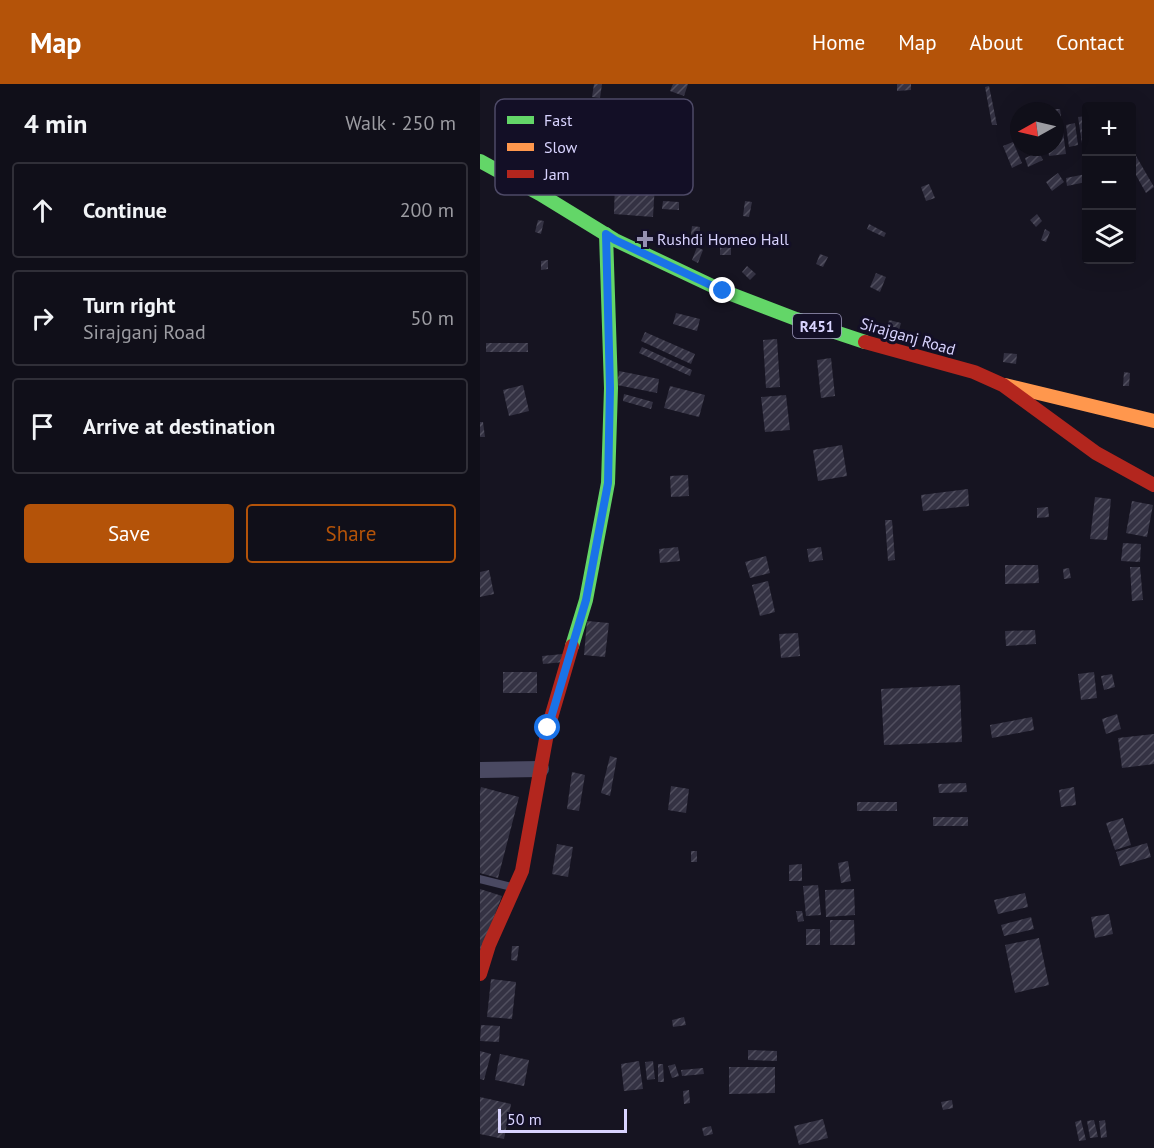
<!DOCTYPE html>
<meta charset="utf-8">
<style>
:root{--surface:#100f19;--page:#191822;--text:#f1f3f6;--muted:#9c9ca2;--line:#302f38;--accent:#b45309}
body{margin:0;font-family:"PT Sans",sans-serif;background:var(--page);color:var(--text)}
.controls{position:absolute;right:18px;top:18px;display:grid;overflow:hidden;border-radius:6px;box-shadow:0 6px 24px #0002}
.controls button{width:54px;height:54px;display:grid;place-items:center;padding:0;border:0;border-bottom:2px solid var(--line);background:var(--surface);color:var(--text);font:30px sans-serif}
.compass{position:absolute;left:530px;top:18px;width:54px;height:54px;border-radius:50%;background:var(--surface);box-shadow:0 6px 24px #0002;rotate:262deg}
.scale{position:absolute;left:18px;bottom:15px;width:129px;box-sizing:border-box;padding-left:6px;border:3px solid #d9d4ff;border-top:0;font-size:16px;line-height:21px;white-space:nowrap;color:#d9d4ff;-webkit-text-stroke:4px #130f26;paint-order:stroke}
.stop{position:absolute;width:18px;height:18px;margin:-14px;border:4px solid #1a73e8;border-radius:50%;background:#fff}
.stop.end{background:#1a73e8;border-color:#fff;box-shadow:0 2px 6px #0008}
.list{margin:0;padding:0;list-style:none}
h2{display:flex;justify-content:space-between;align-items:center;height:78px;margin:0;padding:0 24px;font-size:26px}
h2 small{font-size:20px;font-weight:400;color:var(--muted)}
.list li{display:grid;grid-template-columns:39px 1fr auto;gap:18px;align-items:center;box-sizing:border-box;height:96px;margin:0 12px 12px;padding:0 12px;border:2px solid var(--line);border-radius:6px}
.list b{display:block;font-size:22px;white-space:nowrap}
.list p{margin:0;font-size:20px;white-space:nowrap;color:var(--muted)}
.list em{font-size:20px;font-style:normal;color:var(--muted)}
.actions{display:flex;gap:12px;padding:18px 24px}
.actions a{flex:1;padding:14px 0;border:2px solid var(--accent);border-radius:6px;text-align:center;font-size:21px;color:var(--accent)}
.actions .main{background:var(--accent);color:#fff}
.icon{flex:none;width:33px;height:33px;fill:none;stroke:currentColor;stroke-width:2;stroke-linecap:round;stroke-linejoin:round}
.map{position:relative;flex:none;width:674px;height:1064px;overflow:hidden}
header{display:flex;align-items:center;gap:36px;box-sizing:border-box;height:84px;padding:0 30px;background:var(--accent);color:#fff}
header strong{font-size:28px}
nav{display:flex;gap:33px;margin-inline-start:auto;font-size:21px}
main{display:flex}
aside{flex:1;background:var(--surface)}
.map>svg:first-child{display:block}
</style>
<header>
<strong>Map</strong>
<nav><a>Home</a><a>Map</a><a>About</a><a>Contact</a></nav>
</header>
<main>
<aside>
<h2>4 min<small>Walk · 250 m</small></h2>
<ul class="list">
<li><svg class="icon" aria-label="ahead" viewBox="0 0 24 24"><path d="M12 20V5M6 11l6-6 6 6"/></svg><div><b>Continue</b></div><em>200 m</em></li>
<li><svg class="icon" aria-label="right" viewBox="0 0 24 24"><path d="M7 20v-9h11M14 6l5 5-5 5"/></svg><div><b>Turn right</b><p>Sirajganj Road</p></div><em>50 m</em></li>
<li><svg class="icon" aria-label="arrive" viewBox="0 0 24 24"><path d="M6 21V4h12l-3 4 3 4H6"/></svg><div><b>Arrive at destination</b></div></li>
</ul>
<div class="actions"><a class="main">Save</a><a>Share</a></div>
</aside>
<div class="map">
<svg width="674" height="1064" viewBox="0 0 674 1064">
<defs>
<pattern id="building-hatch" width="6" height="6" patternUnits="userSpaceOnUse" patternTransform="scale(1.5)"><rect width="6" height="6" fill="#343243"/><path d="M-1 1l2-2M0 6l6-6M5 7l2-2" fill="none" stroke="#514f5f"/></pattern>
</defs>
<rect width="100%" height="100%" fill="#161421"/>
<g fill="url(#building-hatch)">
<path d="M114 0H122L120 14 112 13Z"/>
<path d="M193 0H208L204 12 190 7Z"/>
<path d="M417 0H431V6L417 7Z"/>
<path d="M509 2 517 41H512L505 3Z"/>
<path d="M575 25H580L586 70 569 72 568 63H575Z"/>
<path d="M606 32V65L603 66 598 33Z"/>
<path d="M595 39 598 61 589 63 586 41Z"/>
<path d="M533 58 542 79 532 84 523 62Z"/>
<path d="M652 65 674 103 666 109 652 84Z"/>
<path d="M559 68 563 76 548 83 545 74Z"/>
<path d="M578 89 584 98 572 107 566 98Z"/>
<path d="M606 90V98L587 102 586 94Z"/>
<path d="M135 97 175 99 173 133 134 130Z"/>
<path d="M449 100 455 114 446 117 441 103Z"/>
<path d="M183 117 199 118V126L182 125Z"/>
<path d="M265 117 272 118 269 133 263 132Z"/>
<path d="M557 130 562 137 556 143 550 136Z"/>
<path d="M58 136 64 137 61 150 55 148Z"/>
<path d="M389 140 406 149 404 153 387 145Z"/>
<path d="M212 142 220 143 219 158H210Z"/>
<path d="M565 145 570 148 566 158 561 156Z"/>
<rect x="240" y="159" width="11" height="12"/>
<path d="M217 163 223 166 218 179 212 176Z"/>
<path d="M340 170 348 173 343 183 336 180Z"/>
<path d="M68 176V185L61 186V177Z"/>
<path d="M267 182 276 190 270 196 262 188Z"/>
<path d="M396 189 406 193 400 208 390 203Z"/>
<path d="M196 229 220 235 217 247 193 240Z"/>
<path d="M409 236 421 239 419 246 407 243Z"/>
<path d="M165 248 215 270 211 280 161 257Z"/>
<path d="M297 255 300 303 286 304 283 256Z"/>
<rect x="6" y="259" width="42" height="9"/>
<path d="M162 263 212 286 210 292 159 269Z"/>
<path d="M524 269 537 270 536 280 523 278Z"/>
<path d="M351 274 355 312 341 314 337 276Z"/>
<path d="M139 287 179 295 177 309 137 301Z"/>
<path d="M644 288 650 289 649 302H643Z"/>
<path d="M43 301 49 327 29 332 23 306Z"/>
<path d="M190 302 225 311 219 333 184 324Z"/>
<path d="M144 310 173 318 171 325 143 317Z"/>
<path d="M306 311 310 346 285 348 281 313Z"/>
<path d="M0 338H3L5 353H0Z"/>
<path d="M362 361 367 392 338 397 333 366Z"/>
<path d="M208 391 209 412 191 413 190 392Z"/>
<path d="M488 405 489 422 443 427 441 411Z"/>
<path d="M615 413 631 415 627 456 610 455Z"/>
<path d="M652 417 673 421 667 453 646 449Z"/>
<path d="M568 423 569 433 557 434V424Z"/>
<path d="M405 436H412L415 476 408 477Z"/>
<path d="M643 459 661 460 660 478 641 477Z"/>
<path d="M198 463 200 477 180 479 179 465Z"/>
<path d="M341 463 343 476 329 478 327 465Z"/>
<path d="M286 472 290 489 270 494 265 478Z"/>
<path d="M525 481H558L559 499 525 500Z"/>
<path d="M650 483H660L663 516 652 517Z"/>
<path d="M589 484 591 494 584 495 583 485Z"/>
<path d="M9 486 14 510 0 513V488Z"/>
<path d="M288 497 295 528 280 532 272 501Z"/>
<path d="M107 537 129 539 125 573 104 571Z"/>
<path d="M555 546 556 560 526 562 525 547Z"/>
<path d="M318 549 320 572 301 574 299 550Z"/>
<path d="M83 570 84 578 63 580 62 572Z"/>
<rect x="23" y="588" width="34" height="21"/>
<path d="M614 588 617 614 601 616 598 590Z"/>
<path d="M632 590 635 603 624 606 621 592Z"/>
<path d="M480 601 482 658 404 661 401 605Z"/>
<path d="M637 630 641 645 626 650 622 635Z"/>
<path d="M552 633 554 646 512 654 510 641Z"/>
<path d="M674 650V680L642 684 638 654Z"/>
<path d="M130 672 137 674 130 712 121 709Z"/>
<path d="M92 688 105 691 99 727 87 725Z"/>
<path d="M486 699 487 708 459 709 458 700Z"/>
<path d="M191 702 209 705 206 729 188 726Z"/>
<path d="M1 703 39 713 18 794 0 789V707Z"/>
<path d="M594 703 596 721 581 723 579 706Z"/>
<rect x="377" y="718" width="40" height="9"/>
<rect x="453" y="733" width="35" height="9"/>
<path d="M643 734 651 761 635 766 626 739Z"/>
<path d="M667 759 671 773 640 782 636 768Z"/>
<path d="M77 760 93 763 88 793 72 790Z"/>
<rect x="211" y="767" width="6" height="11"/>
<path d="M368 777 371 797 361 799 358 779Z"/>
<path d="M322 780V797H309V781Z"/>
<path d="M338 801 341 831 326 832 323 802Z"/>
<path d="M0 805 22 812 0 870Z"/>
<path d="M374 805 375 831 346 833 345 806Z"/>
<path d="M545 809 548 823 518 830 514 816Z"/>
<path d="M316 827H322L324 837 318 838Z"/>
<path d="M629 830 633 850 615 854 611 833Z"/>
<path d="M551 833 554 845 524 852 521 841Z"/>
<path d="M350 836H374L375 861H350Z"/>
<rect x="326" y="845" width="14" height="16"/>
<path d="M559 854 569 901 535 909 525 861Z"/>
<path d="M32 862H39L37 877 31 876Z"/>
<path d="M11 895 36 898 32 935 7 933Z"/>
<path d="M204 933 206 941 193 943 192 936Z"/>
<path d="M1 941 20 942 19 958 0 957Z"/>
<path d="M268 966 297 967V977L268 976Z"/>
<path d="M0 967 11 970 4 996 0 995Z"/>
<path d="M20 970 49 976 44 1002 15 996Z"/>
<path d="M159 977 163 1005 144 1007 141 980Z"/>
<path d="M173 977 175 995 167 996 165 978Z"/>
<path d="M178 980H183L184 998H178Z"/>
<path d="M195 980 199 992 192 994 188 982Z"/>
<path d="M249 983H295V1009L249 1010Z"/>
<path d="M223 984 224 990 202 992 201 986Z"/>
<path d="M209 1006 210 1019 204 1020 203 1007Z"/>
<path d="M0 1013 31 1020 24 1055 0 1050Z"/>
<path d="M472 1016 473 1024 463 1026 461 1018Z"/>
<path d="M343 1035 348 1054 319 1061 314 1042Z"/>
<path d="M601 1036 606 1056 599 1057 595 1038Z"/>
<path d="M614 1036 618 1053 610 1054 607 1037Z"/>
<path d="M625 1036 627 1053 621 1054 619 1037Z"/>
<path d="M231 1042 233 1050 224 1052 222 1044Z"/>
</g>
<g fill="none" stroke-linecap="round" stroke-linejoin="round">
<path stroke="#4a4962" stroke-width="8" d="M0 795 31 803"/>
<path stroke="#4a4962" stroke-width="16" d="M0 686 61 685"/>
<g stroke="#63d668" stroke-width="14">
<path d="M0 77 60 110 135 156 243 207 316 235 385 258"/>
<path d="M92 562 106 516 128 399 131 304 126 150"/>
</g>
<path stroke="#ff974d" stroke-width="14" d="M525 301 674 337"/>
<g stroke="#b3261e" stroke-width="14">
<path d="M385 258 494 288 523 301 616 369 674 401"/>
<path d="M0 890 9 861 42 787 68 644 92 562"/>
</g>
</g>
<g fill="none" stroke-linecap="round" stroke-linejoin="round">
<path stroke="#1a73e8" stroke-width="8" d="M68 644 106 516 128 399 130 304 126 150 135 156 243 207"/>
</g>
<path fill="#9591b1" stroke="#130f26" stroke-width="2" d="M162 146h6v6h6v6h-6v6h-6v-6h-6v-6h6z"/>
<g text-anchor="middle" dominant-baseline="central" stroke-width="6" stroke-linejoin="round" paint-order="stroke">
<rect fill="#130f26" stroke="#9e99be" stroke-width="1.5" x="313" y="230" width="48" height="24" rx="4.5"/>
<g font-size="15" font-weight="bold" fill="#d9d4ff">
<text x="337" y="242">R451</text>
</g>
<g font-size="16" fill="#d9d4ff" stroke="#130f26" text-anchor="start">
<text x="177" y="155">Rushdi Homeo Hall</text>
</g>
<g font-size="16" fill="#d9d4ff" stroke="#130f26">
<text transform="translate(428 252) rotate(16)">Sirajganj Road</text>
</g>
</g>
<rect x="15" y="15" width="198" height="96" rx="9" fill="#130f26" stroke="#4e4a67" stroke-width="1.5"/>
<rect x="27" y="32" width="27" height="8" fill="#63d668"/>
<rect x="27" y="59" width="27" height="8" fill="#ff974d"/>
<rect x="27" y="86" width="27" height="8" fill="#b3261e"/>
<g font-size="16" fill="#d9d4ff">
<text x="64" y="42">Fast</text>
<text x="64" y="69">Slow</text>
<text x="64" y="96">Jam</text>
</g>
</svg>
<div class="controls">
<button>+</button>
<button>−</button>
<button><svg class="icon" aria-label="layers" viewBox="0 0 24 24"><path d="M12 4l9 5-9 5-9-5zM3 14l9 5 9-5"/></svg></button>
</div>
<svg class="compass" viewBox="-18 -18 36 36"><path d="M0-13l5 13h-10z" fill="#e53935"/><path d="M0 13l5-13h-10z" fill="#9c9ca2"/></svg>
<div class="scale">50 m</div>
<div class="stop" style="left:68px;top:644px"></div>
<div class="stop end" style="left:243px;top:207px"></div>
</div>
</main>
